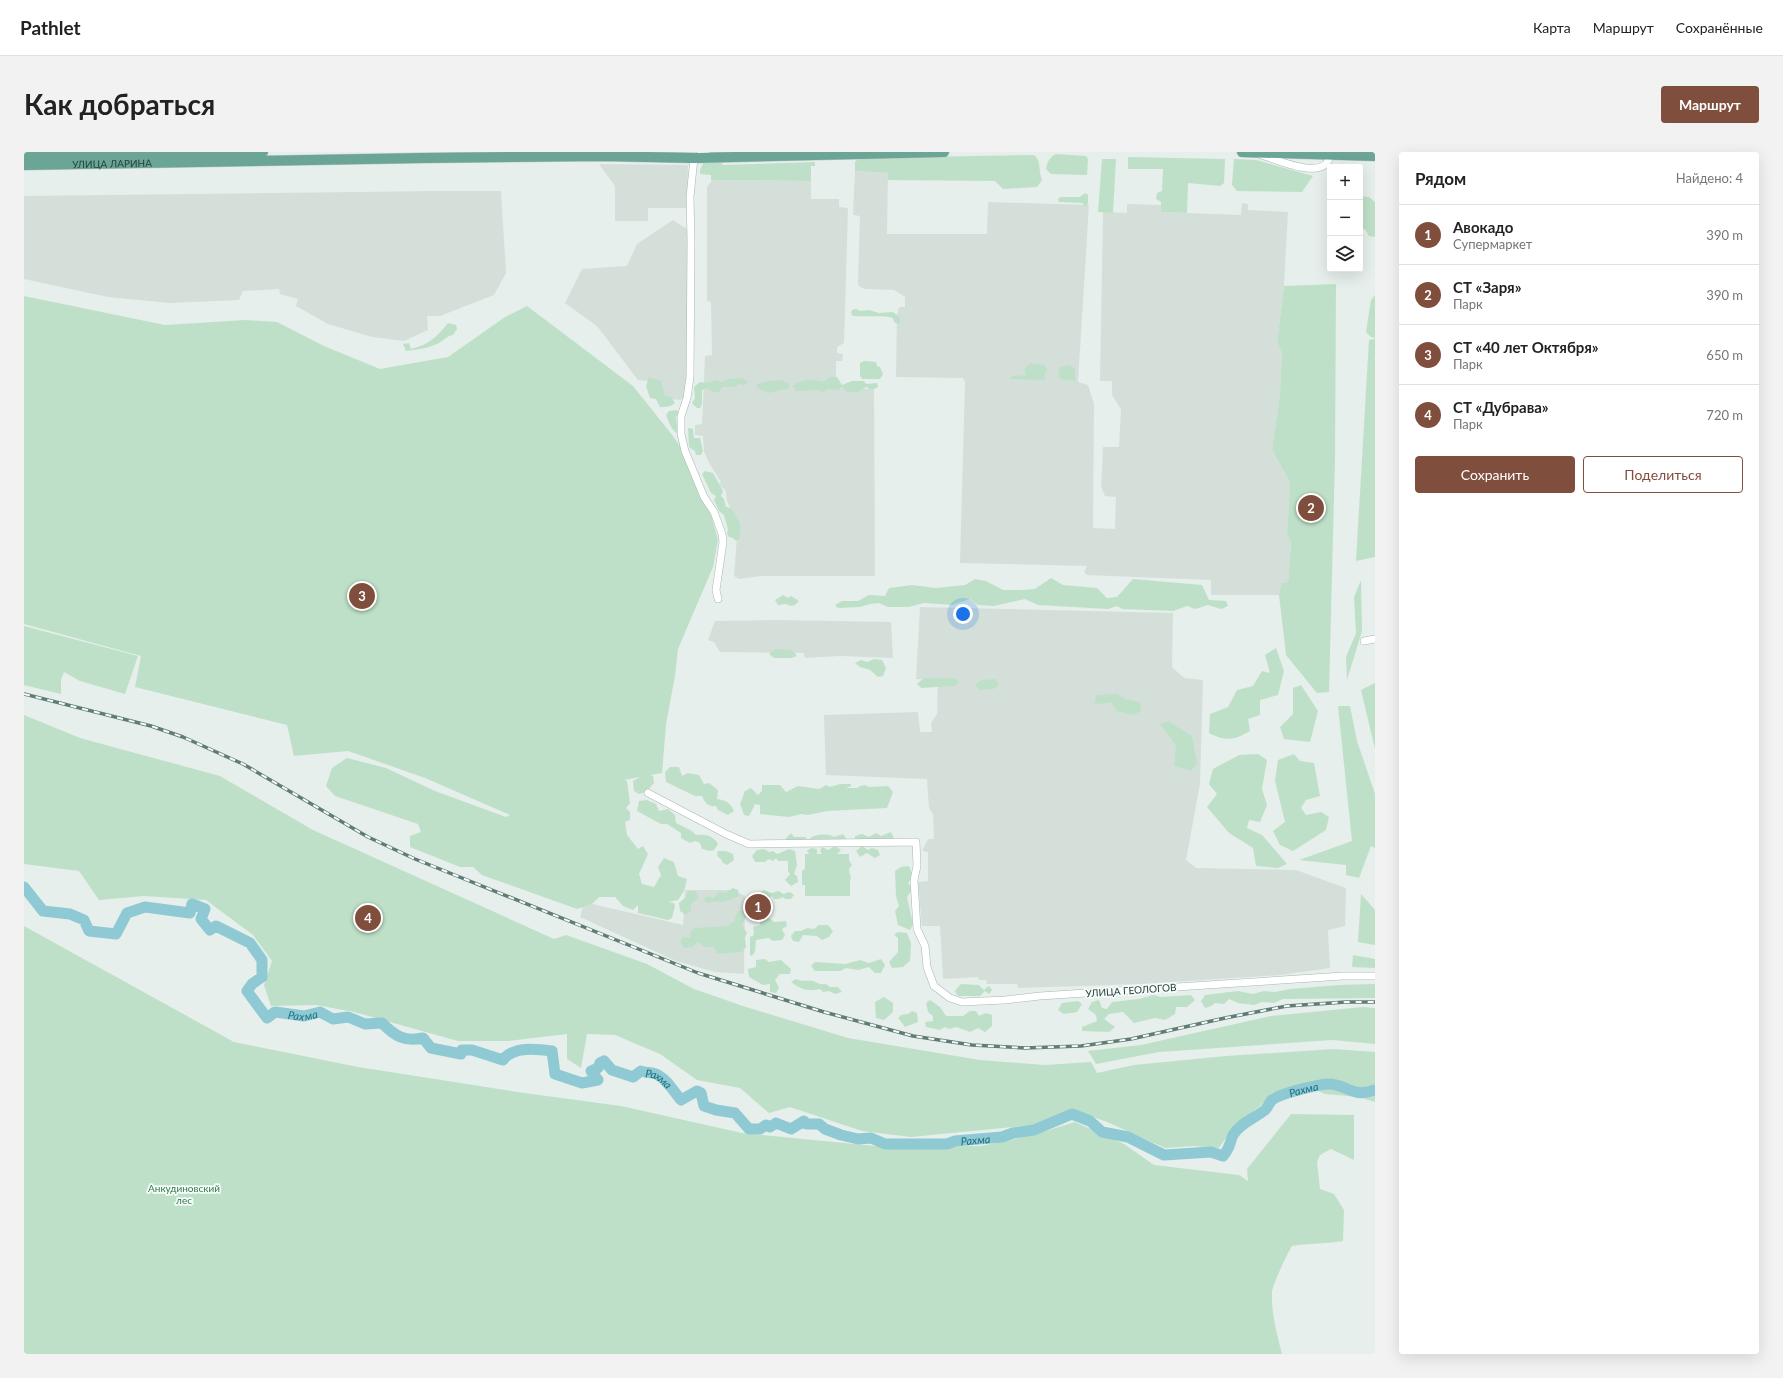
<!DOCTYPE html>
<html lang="ru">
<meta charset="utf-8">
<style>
:root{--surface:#fff;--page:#f2f2f2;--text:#222;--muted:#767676;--line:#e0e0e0;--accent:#804e3d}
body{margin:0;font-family:Lato,sans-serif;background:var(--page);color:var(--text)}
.controls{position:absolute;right:12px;top:12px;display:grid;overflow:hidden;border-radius:4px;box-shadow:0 4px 16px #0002}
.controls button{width:36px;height:36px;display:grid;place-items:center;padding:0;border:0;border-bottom:1px solid var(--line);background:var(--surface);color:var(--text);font:20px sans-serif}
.you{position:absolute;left:939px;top:462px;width:14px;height:14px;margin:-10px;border:3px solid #fff;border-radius:50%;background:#1a73e8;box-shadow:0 0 0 6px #1a73e833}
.badge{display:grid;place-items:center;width:26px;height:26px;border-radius:50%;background:var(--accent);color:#fff;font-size:13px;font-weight:700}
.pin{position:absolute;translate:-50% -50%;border:2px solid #fff;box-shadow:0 1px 4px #0006}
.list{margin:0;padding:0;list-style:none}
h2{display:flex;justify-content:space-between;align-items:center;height:52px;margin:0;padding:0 16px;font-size:17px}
h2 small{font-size:13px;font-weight:400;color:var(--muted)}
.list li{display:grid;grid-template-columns:26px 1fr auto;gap:12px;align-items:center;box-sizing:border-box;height:60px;padding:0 16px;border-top:1px solid var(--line)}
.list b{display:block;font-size:15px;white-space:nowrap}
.list p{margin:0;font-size:13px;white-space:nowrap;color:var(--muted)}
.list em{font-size:13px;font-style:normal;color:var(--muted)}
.actions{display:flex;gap:8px;padding:12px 16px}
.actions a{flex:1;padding:9px 0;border:1px solid var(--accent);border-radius:4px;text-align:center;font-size:14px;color:var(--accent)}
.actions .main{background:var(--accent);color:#fff}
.icon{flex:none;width:22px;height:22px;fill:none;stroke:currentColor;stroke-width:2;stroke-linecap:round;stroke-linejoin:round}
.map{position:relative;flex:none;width:1351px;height:1202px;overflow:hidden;border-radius:4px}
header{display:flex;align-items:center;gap:24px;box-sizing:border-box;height:56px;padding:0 20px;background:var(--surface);border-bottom:1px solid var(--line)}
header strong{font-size:19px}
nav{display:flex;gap:22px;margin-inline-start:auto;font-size:14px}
.intro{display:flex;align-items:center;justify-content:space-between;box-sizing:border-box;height:96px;padding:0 24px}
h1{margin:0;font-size:28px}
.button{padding:10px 18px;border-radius:4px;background:var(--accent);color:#fff;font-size:14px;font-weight:700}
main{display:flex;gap:24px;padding:0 24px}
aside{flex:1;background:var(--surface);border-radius:4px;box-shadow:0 4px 16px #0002}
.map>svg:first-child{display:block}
</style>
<header>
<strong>Pathlet</strong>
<nav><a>Карта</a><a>Маршрут</a><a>Сохранённые</a></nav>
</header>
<div class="intro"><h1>Как добраться</h1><a class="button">Маршрут</a></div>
<main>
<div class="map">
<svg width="1351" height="1202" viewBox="0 0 1351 1202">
<rect width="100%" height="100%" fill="#e6efeb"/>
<g fill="#d4dfda">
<path d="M575 12 664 13 663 56H624V69H591V34Z"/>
<path d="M831 19 864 21 863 82H963L964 50 1065 53 1054 230 1064 233 1070 252 1069 376 1091 377 1092 345 1081 344 1077 335 1079 295H1095L1097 257 1088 243V229H1076L1079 60 1103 61V52L1137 53V60L1217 63 1218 51 1224 52V58L1264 60 1260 134 1253 191 1258 200 1256 242 1248 298 1266 330 1263 382 1267 390 1264 430 1257 431 1255 443H1187V428L1063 423 1060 420 1063 414 936 411 941 230 939 226 872 225 873 163 875 155H881V145L870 138 841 137 835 134 834 130 836 64 829 63Z"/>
<path d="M688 28 787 29V47H815V55L824 56 820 191 813 195V201L819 202 818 209H812V236L850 237 851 424H737L715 427 710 424 714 372 703 349 702 339 695 332 697 330 685 311 680 299 679 284 671 283V273L678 272 681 204 688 203 687 150 683 149V35Z"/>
<path d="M412 39H477L482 121 470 143 416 164H403L404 178 380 189 348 185 304 172 272 154 274 147 256 142 255 137 219 139 215 148 145 151 84 145 0 127V44Z"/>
<path d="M649 68 663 77V242L656 248 640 246 635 230 614 228 573 174 541 151 558 117 603 114 613 92Z"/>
<path d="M896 455 1149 461 1148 515 1160 526 1179 528 1176 632 1162 708 1172 716 1272 718 1322 736 1321 774 1304 778 1306 816 1256 823 1117 832 994 836 993 832H963L962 828H955L954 825 919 827 916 774H898L894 730 904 729V700L898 699 904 687H910L909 662 905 656 903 627 802 623 800 563 894 560 896 580H908L907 571 913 562 914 528 892 527Z"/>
<path d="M752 468 867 470 869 506 816 504 781 506 780 501 696 500 690 490 684 488 691 469Z"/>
<path d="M661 738H709L721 744 720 822 691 820 652 809 556 765 560 750 659 773Z"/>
</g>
<g fill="#bfe0c8">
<path d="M1032 2 1062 4 1064 7 1063 23 1027 22 1022 17C1023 11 1025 5 1032 2Z"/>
<path d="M1010 3C1018 9 1014 19 1018 28L1013 35 979 37 971 29 864 28V21L831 19V10L835 6Z"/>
<path d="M1104 5 1201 7 1200 31 1196 34 1164 31 1163 61 1137 60V50L1132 47 1133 41 1138 39 1139 17H1104Z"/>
<path d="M1078 7H1092L1089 61 1074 60Z"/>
<path d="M1210 7 1232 8 1289 24 1278 40 1213 39 1208 33Z"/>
<path d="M699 9 698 13 791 10V14H787V29L687 28V23L676 22V18L680 10Z"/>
<path d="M1061 41 1064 43V51L1062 55 1058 51 1035 50 1034 47 1036 45H1056Z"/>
<path d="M1336 44 1345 45 1351 50V85L1345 84 1341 77 1336 78Z"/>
<path d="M1312 132 1311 306 1305 540 1293 541 1262 503 1255 443 1257 431 1264 430 1267 390 1263 382 1266 330 1248 298 1256 242 1258 200 1253 191 1260 134Z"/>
<path d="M1351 143V186L1347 185 1342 180 1347 148Z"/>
<path d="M0 144 141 173 221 168 253 170 300 194 356 217 424 205 481 165 503 154 609 234 649 284 659 299 686 359 694 388 689 415 654 497 651 524 642 572 638 621 626 623 629 624 630 631 622 640 615 642 610 639 609 629 616 625 600 628 603 629 606 651 602 656 606 660V668L601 670 603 683 614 697 619 694 624 702 615 722 618 732 630 735 637 723 634 715 640 706 650 710 654 724 663 727 660 739 654 748 644 750 650 751 651 754 648 766 644 768 614 761V753L609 758 599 754 591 745H575L568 752 553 757 458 723 449 715H436L386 695V684L397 680 394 672 311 644 302 634 308 616 323 606 362 616 411 639 482 665 486 663 401 626 324 599 270 604 263 573 111 535 117 504 0 472Z"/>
<path d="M832 157 836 159 845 158 855 161 869 160 875 165 876 170 874 172 870 170 869 166C860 163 841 165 829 164L827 161 828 158Z"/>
<path d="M424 171 432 173 433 177 429 183C423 184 420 188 415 191 405 196 392 198 382 199L379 192 385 191 387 197C404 193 413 185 424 171Z"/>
<path d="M1351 187V405L1332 409 1345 188Z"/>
<path d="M840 209 852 210 853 214 856 215 859 222 856 227H838L836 224V211Z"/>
<path d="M1006 211 1021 213 1023 219 1020 224 1021 228 986 227 988 224 1002 223 1000 217Z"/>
<path d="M1044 213 1051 216V229L1036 227 1034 221 1036 215Z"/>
<path d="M625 225 637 229 641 244 647 245 651 251C647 255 642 255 636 255L632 247 626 246 622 234Z"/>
<path d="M806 225H813L818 233 828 229H840L842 232 853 231 854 235 848 238 842 235 834 240H823L818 235 814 238 804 237 798 240 793 238 772 239 769 234C777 227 790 227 800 230Z"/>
<path d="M716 226 723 228V231L720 233 715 232 709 235H698L695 240H689L683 236 678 238V252L676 256H673L668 251 671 246 670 235 676 230 684 231 691 228 698 230 705 227Z"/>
<path d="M757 228 765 232V236C758 239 753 238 746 241L733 236V232L745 229Z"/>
<path d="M653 258 655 262 652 265 654 282C648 279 644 269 642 263L645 259Z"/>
<path d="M664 276 669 277 670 286H676L679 299 677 303H672L671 299 665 295Z"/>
<path d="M681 319 689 321 699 339 697 344 700 347 702 355 707 356 716 371V386L712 389 709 386 705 385 703 382 704 377 700 363 695 359 690 348 692 344 687 341 678 322Z"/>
<path d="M1027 426 1039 433 1073 436 1083 446 1093 445 1109 427 1178 433 1185 448 1202 449 1204 454 1197 457 1184 453 1171 457 1163 454 1149 459 1098 457 1093 454 1084 457 1014 453 1001 447 970 454 954 453 946 447 928 453 900 451 885 455H864L855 451 846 452 836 455 814 456 811 453 818 449H834L845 443 861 444 865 436 888 433 912 436 941 433 951 427 962 429 979 438H996L1011 437Z"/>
<path d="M1337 428 1338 479 1323 528 1322 505 1332 481 1330 445Z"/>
<path d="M759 443 764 446 767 444 775 449 771 453 767 454 762 452 754 453 751 448Z"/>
<path d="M0 474 114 504 101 542 56 529 40 520 37 528V542L0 533Z"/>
<path d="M1252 496 1260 519 1254 543 1236 548V563L1224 567 1226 579C1210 588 1203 590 1185 581L1186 562 1204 555 1213 538 1229 534 1238 519 1246 521 1241 503Z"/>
<path d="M751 497 768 498 773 504 767 506H750L745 502Z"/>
<path d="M850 507 858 508 862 516 859 524 854 525 846 518 836 515 831 511 837 508 843 510Z"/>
<path d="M900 526H930L935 530 931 534 897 536 893 532Z"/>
<path d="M972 527 975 533 969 537 955 538 951 533 958 528Z"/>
<path d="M1351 531V597L1337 538Z"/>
<path d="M1277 533 1294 559 1286 590 1260 587 1256 575 1269 562V536Z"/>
<path d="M1093 542 1101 547 1116 550 1117 559 1110 563 1093 559 1087 550 1078 552 1070 551 1073 543Z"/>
<path d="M1314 554H1326L1333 589 1351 642V696L1347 694 1335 726 1322 723V713L1275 708 1328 689Z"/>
<path d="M0 563 56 586 196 624 289 678 530 787 542 783 623 812 670 837 719 854 824 886 956 908 1021 913 1067 910 1073 921 1110 913 1202 904 1310 897 1351 900V950L1335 945 1301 942 1280 932 1248 941 1237 953 1208 977 1195 996 1170 994 1141 996 1083 970 1050 958 1009 973 887 985 838 979 766 955 745 961 716 936 673 928 636 902 591 883 563 882 557 916 543 907V882L484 889H434L330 860 292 853 247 854 240 833 248 809 229 783 182 748 120 744 75 748 55 719 0 712Z"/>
<path d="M1144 569 1168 584 1173 611 1167 619 1150 614 1152 594 1136 572Z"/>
<path d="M1234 602 1243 608 1238 637 1243 653 1236 670 1225 668 1223 676 1238 683 1263 712 1254 716 1232 714 1229 696 1205 681 1183 655 1193 642 1185 632 1189 617 1215 603Z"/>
<path d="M1270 602 1276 609 1290 611 1296 644 1282 648 1277 656 1282 663 1297 660 1305 665 1302 678 1269 699 1256 693 1249 679 1261 670 1251 629 1254 608Z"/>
<path d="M646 615H655L658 624 664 621 675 623 680 632 685 631 694 638 693 647C702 648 707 651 710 659L704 663 694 658 692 654C684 655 681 651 678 644H671L642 630 641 620Z"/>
<path d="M816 632H827V634L822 636H834V635L840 633 846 635 864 634 869 640 863 656 803 659 784 663 777 662 765 665 736 662V653L731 652 725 664 720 663 716 652 721 639 727 636 734 643 738 639V633H756L762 640 774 634 795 637 802 633 806 635Z"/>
<path d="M623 648 632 652 635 659 644 657 651 663 652 671 668 679 672 683C681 682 689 683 694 692L690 698 686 699 678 697 676 691 671 689 666 691 657 686V681L643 672H637L613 659 615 649Z"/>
<path d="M867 680 870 686 864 692 831 688V684L838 682 845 685 852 681 857 684Z"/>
<path d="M767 681 770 685H781L784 688C790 682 803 681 810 685L819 682 823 688 817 690 810 687 808 690 766 693 762 686Z"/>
<path d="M811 694 817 698 813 702H825V708L828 713 825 717 826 723 827 725 826 729V744H781V733H778V719L781 717V702H785L783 699 787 696 793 697V702H798L796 699 798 695 804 698Z"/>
<path d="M838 694 844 698 848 696 854 698 856 703 851 706 843 701 836 705 832 699Z"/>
<path d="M740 697 745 700 749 699 753 702 765 697 771 699 773 713 770 722 773 724 774 730 767 734 761 728 766 722 764 719V709H754L752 706 749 709 745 707 741 710H731L728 704 733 698Z"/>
<path d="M694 699H702L709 702 710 708 703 713 699 711 697 707 693 704Z"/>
<path d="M885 714 889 724 884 731 888 737 883 745 889 772 886 778 874 773 871 759 875 754 872 744 871 719 877 715Z"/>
<path d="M709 736 714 738 715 744C709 746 704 749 698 750 692 750 689 749 684 751L679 749 683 744 689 746 695 740 701 741Z"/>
<path d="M740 738 748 741 755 739 759 742 766 740 770 743 767 747H761L759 745 754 747H750L748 744 743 747 735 748 732 743Z"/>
<path d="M664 739H671L675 746 667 752V759L662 763 656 759 655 751 662 745Z"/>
<path d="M1337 742 1351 758V793L1334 790Z"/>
<path d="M718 758 722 765 718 773 723 781 721 785 722 795 718 800 693 802 690 795H681L674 790 668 795 660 796 656 790 659 785 666 786V781L670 776 702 774 710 770 713 760Z"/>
<path d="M745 766 750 770 762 769 763 774 758 777 761 783 758 788 749 789 744 786 732 788 731 800 728 804 726 803V785L730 783 729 775 736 773V768Z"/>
<path d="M795 773H804L809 779 805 785 798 788 793 784 779 783 775 790 769 789 767 784 771 779H777L783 776 790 777Z"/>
<path d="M0 774 210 890 334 915 500 941 597 954 718 981 861 995 957 994 1009 983 1051 970 1100 992 1130 1013 1215 1023 1224 1029 1223 1017 1267 962 1330 963V1008L1307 997 1296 1003 1293 1010 1296 1037 1310 1042 1320 1058 1319 1089C1302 1092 1285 1091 1268 1094 1264 1100 1248 1134 1248 1140 1247 1161 1253 1182 1258 1202H0Z"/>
<path d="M874 780 883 781 887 791 886 809 879 815 868 816 865 810 874 800V786L870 783Z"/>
<path d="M1329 803 1351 807V816L1328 815Z"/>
<path d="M741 807 745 810 757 808 767 817 766 822H756L751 828 755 836 752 841 746 840V832L739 833 725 825 724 817 732 815V808Z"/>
<path d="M857 807 861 813 857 821H851L845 815 834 818 822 816 816 819H791L787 814 791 810 821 812 836 808 845 811Z"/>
<path d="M772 827C779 830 782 828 789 829 794 831 796 833 802 832L806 835H814L818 840 811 842 805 839 799 840 796 837C784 840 776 837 767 830Z"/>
<path d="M937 832 955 833 960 838 965 834 968 838 965 842 961 839 956 844H934L931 839Z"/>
<path d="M1351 832V846L1259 847 1250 851 1238 850 1230 853 1214 851 1205 847 1200 852 1191 851 1187 854 1181 856 1177 849 1181 843 1214 839 1229 842 1240 839 1251 840 1266 837 1315 833Z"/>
<path d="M1130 843 1136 845 1167 843 1171 848 1163 855H1152L1151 862 1141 868 1131 866 1110 871 1099 860 1085 862 1080 867 1091 875 1085 880 1058 879V875L1073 869 1072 863 1064 857 1068 850 1075 848 1078 856 1083 857 1088 850 1115 847Z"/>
<path d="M860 845 869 851V860L860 868 852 866 851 850Z"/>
<path d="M906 848 916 855 922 864H939L946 859H952L955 864 962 861 968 863V874L961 880 954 876 946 880 932 875 925 877 921 875 916 878 902 875 901 870 909 869V864L904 860 902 851Z"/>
<path d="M1054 849 1058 852 1053 860 1040 862 1034 858 1038 851Z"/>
<path d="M1339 855 1351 856V892L1308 888 1135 900 1072 912 1064 899 1117 893 1247 864Z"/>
<path d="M888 859 893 861 894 870 881 875 874 866 877 863 884 862Z"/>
</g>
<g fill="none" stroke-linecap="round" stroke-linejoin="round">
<path stroke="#8ec9d4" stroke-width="11" id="s1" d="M0 735 19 759 46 762 60 768 65 779 92 782 103 761 121 755 166 761 168 752 181 757 177 767 186 778 192 774 226 791 238 808V825L228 832 223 839 243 866 251 860 280 864 296 860 309 867 324 865 341 872 358 871C371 884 380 890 399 886L407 896 437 902 438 898H448L479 908C489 894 513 897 528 899L531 922 558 931 574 928 567 919 574 916 576 911 580 909 588 918 609 925 617 919C622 921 627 920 632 922 642 926 650 940 657 948L673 939 677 941 680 954 692 958 711 961 725 977H736L742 973 746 975 752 971 767 977 780 969 782 972H795L801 977 817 983 834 987 847 986 861 992H923L931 989 978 985 989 981 1010 978 1048 962 1066 969 1078 980 1104 985 1140 1003 1187 1000 1199 1004C1207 995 1205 992 1209 983 1216 971 1231 966 1241 958 1244 955 1245 951 1248 948 1255 942 1297 931 1307 932 1325 934 1329 946 1351 938"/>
<defs>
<g id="street">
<path d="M682 0 670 6 666 45 667 89 666 225 663 246 657 264V282L661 299 680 345 690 360 698 382 699 390 692 438 694 447"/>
<path d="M1237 3C1254 8 1306 32 1306 0"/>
<path d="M1340 489 1351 487"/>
<path d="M624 641 702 682 725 692 892 690 893 714 890 728 893 777 901 794 903 815 910 834 926 846 938 850 981 848 1016 844 1319 824H1351"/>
</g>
<g id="primary">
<path d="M1218 0 1351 4"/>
<path d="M0 5 239 0"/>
<path id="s2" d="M0 13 399 6 577 4 670 6 920 0"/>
</g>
</defs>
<use href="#street" stroke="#a8b8b2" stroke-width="8"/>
<use href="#primary" stroke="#c2cac8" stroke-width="11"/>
<use href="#street" stroke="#fff" stroke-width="7"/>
<use href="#primary" stroke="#6aa596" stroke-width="10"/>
<defs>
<path id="rail" d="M0 542 127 574 159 585 219 612 344 685 391 707 674 821 800 860 889 884 948 893 1001 896 1057 894 1107 887 1201 866 1263 854 1322 850H1351"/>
</defs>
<use href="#rail" stroke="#5f7d75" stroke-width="3.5"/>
<use href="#rail" stroke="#f7fbf9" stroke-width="2" stroke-dasharray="6" stroke-linecap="butt"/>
</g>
<g text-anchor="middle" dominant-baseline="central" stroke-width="3.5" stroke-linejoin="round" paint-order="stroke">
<g font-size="10" fill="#24423a" stroke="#f7fbf9">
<text stroke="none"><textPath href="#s2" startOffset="88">УЛИЦА ЛАРИНА</textPath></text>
<text transform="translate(1107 838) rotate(-4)">УЛИЦА ГЕОЛОГОВ</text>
</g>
<g font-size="10" fill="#2d7a4b" stroke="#f7fbf9">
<text x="160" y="1036">Анкудиновский<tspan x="160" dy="12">лес</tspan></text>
</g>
<g font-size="11" font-style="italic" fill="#1c6f80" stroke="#f7fbf9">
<text stroke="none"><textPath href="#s1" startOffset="424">Рахма</textPath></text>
<text stroke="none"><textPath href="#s1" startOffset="856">Рахма</textPath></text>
<text stroke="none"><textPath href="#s1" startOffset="1590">Рахма</textPath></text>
<text stroke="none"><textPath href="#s1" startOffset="1217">Рахма</textPath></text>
</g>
</g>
</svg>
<div class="controls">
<button>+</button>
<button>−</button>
<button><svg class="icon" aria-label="layers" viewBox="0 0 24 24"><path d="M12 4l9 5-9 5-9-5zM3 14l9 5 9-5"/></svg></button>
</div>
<div class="you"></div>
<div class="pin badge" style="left:734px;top:755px">1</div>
<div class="pin badge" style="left:1287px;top:356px">2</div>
<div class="pin badge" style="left:338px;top:444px">3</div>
<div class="pin badge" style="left:344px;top:766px">4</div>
</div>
<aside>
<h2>Рядом<small>Найдено: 4</small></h2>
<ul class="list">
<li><span class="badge">1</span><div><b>Авокадо</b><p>Супермаркет</p></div><em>390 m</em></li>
<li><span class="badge">2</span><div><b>СТ «Заря»</b><p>Парк</p></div><em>390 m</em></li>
<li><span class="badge">3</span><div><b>СТ «40 лет Октября»</b><p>Парк</p></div><em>650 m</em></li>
<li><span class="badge">4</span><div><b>СТ «Дубрава»</b><p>Парк</p></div><em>720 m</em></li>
</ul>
<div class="actions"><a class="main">Сохранить</a><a>Поделиться</a></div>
</aside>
</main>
